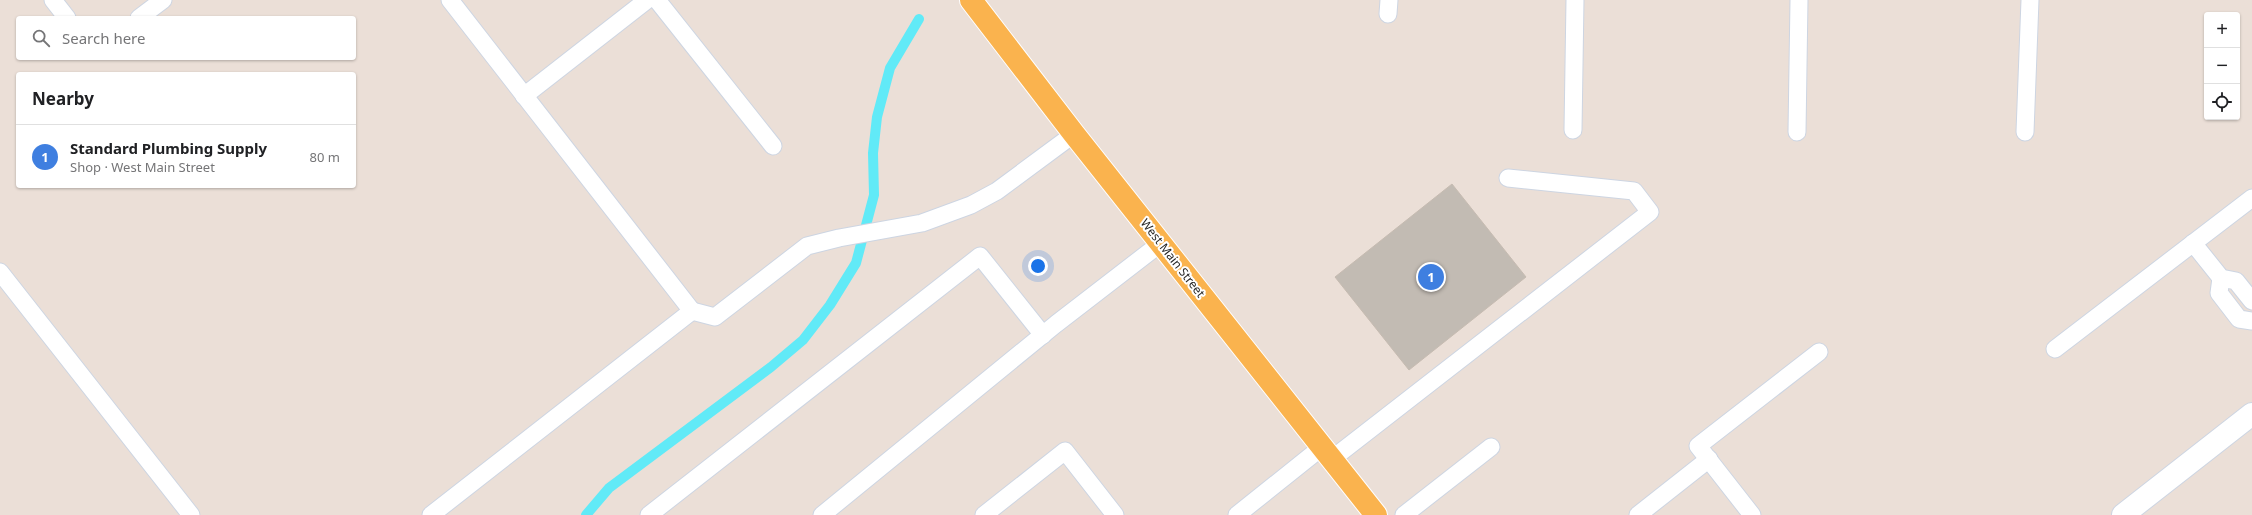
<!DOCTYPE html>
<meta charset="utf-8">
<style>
:root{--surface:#fff;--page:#f2f2f2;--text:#202124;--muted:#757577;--line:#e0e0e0;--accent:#db2777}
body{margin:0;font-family:"Noto Sans",sans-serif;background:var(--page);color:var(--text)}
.controls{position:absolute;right:12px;top:12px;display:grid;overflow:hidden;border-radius:4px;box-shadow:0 1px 3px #0004}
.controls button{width:36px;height:36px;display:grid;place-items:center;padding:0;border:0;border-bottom:1px solid var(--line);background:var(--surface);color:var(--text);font:20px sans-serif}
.you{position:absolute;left:1038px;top:266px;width:14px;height:14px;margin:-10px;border:3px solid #fff;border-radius:50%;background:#1a73e8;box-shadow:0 0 0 6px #1a73e833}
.badge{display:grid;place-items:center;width:26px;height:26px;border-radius:50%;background:var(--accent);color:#fff;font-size:13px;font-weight:700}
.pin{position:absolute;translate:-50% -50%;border:2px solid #fff;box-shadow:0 1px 4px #0006}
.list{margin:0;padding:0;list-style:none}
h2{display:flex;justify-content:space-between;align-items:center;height:52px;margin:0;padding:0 16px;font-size:17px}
h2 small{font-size:13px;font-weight:400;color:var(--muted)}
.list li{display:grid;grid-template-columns:26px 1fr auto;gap:12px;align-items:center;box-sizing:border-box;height:64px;padding:0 16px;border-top:1px solid var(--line)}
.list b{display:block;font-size:15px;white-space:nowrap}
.list p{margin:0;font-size:13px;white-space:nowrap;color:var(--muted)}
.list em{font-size:13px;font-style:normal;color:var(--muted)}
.icon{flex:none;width:22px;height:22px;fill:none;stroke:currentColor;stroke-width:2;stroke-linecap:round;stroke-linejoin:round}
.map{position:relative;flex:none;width:2252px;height:515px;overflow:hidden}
.search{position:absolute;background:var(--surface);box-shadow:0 1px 3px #0004;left:16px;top:16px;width:340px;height:44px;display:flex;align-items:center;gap:10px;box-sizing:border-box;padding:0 14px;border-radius:4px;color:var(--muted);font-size:15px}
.panel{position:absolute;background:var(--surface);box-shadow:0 1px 3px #0004;left:16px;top:72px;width:340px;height:116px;border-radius:4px}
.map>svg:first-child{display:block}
</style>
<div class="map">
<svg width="2252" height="515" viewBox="0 0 2252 515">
<rect width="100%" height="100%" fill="#ebdfd7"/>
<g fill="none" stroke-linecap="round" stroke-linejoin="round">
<path stroke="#61eaf7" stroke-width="10" d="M586 515 609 488 771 367 803 340 830 305 856 263 874 195 873 153 877 117 890 68 919 19"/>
</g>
<path fill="#c2bbb3" stroke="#c6bbb1" d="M1452 184 1526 277 1409 370 1335 277Z"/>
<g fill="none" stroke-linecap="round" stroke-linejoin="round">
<defs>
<g id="service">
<path d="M53 0 67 18"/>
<path d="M657 0 773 146"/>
<path d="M1388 14 1389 0"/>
<path d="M139 18 163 0"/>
<path d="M524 96 647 0"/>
<path d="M1573 130 1575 0"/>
<path d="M1797 132 1799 0"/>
<path d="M2025 132 2030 0"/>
<path d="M2193 243 2221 278 2236 281 2252 301"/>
<path d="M0 272 191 515"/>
<path d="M2221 278 2219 293 2239 319 2252 321"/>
<path d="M692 311 715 317 807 246 839 238 922 223 971 205 997 191 1074 134"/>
<path d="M2055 349 2252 198"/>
<path d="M1332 459 1650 212 1634 191 1508 178"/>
<path d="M431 515 692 311 450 0"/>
<path d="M649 515 980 256 1043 335"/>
<path d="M822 515 1056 324 1161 243"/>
<path d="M984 515 1065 451 1115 515"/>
<path d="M1237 515 1322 447"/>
<path d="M1404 515 1491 447"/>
<path d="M1638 515 1709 459"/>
<path d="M1752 515 1698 446 1819 352"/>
</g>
<path id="secondary" d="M2123 515 2252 414"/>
<path id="primary" d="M971 0 1074 134 1376 515"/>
</defs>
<use href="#service" stroke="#cdd5e2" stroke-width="19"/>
<use href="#secondary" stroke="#cdd5e2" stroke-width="24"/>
<use href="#primary" stroke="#fff" stroke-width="24"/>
<use href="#service" stroke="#fff" stroke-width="17"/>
<use href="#secondary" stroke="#fff" stroke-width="22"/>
<use href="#primary" stroke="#fab34e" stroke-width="22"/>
</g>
<g text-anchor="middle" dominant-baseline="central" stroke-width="4" stroke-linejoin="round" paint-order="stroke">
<g font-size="12" fill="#272727" stroke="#fff">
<text transform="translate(1173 258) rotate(52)">West Main Street</text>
</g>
</g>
</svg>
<div class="controls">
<button>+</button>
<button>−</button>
<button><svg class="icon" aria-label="locate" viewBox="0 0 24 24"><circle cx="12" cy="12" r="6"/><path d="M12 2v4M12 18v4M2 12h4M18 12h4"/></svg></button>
</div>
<div class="you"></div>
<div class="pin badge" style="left:1431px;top:277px;background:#3f7fe0">1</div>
<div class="search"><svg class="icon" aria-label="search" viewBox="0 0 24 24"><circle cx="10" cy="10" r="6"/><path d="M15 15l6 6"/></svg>Search here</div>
<section class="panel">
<h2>Nearby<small></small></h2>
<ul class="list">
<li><span class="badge" style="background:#3f7fe0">1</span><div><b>Standard Plumbing Supply</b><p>Shop · West Main Street</p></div><em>80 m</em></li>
</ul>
</section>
</div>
